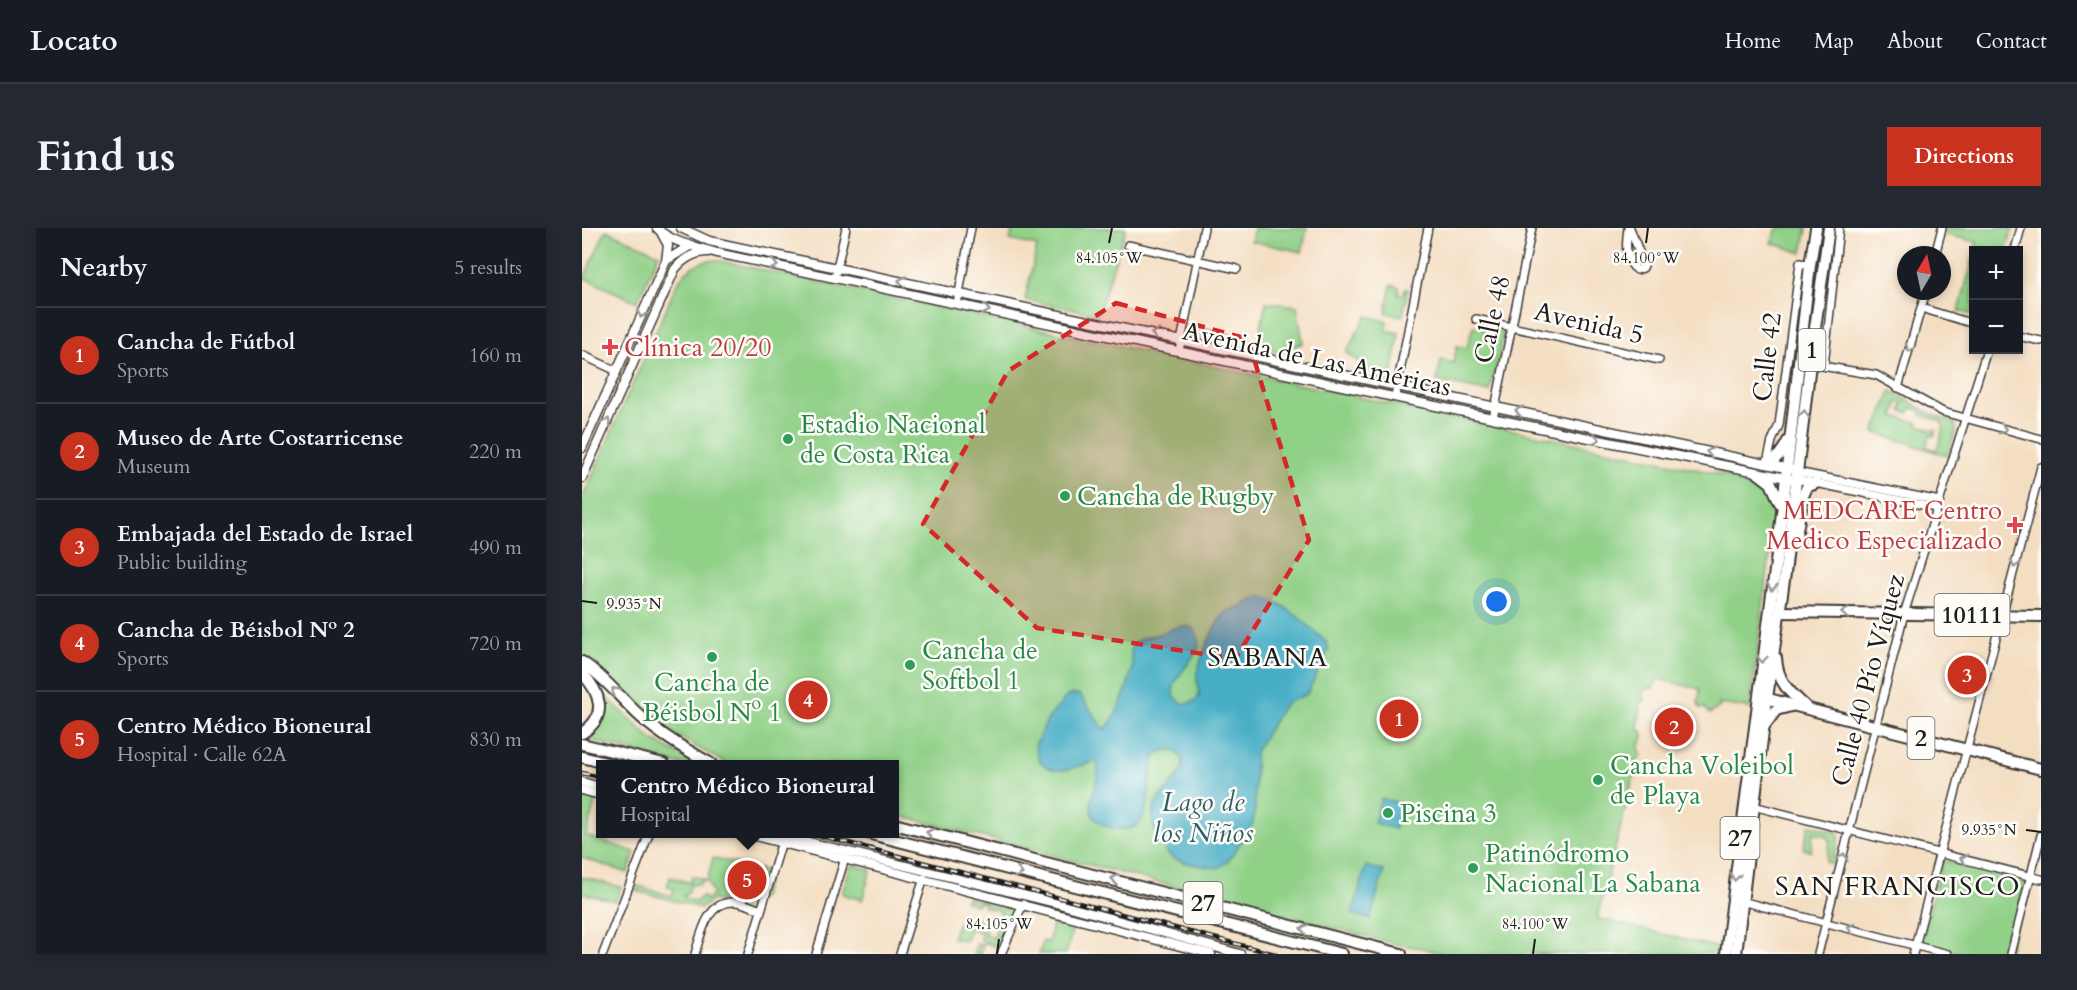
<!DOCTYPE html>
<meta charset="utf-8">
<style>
:root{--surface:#171b24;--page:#242831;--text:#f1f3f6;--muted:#9ea1a6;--line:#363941;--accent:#c8321e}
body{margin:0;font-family:Cardo,serif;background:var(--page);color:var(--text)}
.controls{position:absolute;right:18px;top:18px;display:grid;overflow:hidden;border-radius:0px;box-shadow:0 3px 9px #0003}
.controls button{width:54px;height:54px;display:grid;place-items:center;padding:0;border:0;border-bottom:2px solid var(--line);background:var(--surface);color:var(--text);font:30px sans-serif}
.compass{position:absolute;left:1315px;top:18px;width:54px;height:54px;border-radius:50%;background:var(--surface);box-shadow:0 3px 9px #0003;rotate:9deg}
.you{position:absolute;left:915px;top:374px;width:21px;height:21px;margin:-15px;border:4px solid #fff;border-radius:50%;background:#1a73e8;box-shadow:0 0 0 9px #1a73e833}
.badge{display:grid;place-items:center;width:39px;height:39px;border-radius:50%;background:var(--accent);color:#fff;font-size:20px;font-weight:700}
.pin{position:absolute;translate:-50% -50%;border:3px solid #fff;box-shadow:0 2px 6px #0006}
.popup{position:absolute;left:14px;top:532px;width:303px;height:78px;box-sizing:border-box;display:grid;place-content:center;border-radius:0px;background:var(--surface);filter:drop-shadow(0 2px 4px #0005);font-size:20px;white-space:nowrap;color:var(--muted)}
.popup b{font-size:22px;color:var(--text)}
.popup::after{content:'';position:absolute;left:50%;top:100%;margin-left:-12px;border:12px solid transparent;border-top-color:var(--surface)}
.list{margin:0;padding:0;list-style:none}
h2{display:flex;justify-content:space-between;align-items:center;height:78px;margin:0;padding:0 24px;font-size:26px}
h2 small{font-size:20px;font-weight:400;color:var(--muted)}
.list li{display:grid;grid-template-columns:39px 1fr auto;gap:18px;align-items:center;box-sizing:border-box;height:96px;padding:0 24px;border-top:2px solid var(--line)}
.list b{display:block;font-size:22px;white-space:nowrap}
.list p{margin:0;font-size:20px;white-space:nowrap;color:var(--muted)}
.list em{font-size:20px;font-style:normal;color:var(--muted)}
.map{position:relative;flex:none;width:1459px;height:726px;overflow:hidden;border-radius:0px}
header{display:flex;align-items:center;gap:36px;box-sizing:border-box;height:84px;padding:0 30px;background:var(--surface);border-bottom:2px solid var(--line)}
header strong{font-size:28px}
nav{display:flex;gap:33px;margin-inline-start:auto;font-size:21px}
.intro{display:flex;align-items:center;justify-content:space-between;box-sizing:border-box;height:144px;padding:0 36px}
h1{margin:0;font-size:42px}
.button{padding:15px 27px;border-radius:0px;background:var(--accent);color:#fff;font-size:21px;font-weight:700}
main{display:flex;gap:36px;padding:0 36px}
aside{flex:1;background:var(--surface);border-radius:0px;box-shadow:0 3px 9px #0003}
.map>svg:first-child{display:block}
</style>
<header>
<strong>Locato</strong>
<nav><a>Home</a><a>Map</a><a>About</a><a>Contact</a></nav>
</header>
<div class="intro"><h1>Find us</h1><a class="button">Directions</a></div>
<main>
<aside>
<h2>Nearby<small>5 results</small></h2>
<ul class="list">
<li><span class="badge">1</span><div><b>Cancha de Fútbol</b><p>Sports</p></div><em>160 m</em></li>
<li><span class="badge">2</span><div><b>Museo de Arte Costarricense</b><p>Museum</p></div><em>220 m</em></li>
<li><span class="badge">3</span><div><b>Embajada del Estado de Israel</b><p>Public building</p></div><em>490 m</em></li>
<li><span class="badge">4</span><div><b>Cancha de Béisbol Nº 2</b><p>Sports</p></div><em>720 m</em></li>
<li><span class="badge">5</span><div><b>Centro Médico Bioneural</b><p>Hospital · Calle 62A</p></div><em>830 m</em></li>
</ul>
</aside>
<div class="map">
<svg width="1459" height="726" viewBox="0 0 1459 726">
<rect width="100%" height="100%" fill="#fdfcf7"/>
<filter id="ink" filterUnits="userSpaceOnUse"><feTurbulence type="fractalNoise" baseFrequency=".0167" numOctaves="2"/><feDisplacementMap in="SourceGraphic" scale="12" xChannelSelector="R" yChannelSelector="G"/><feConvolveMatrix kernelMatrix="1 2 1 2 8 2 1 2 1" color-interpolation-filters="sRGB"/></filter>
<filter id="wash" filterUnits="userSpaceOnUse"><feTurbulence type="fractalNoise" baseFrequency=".008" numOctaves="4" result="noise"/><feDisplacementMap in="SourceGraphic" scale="24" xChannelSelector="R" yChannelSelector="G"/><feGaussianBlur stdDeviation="1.35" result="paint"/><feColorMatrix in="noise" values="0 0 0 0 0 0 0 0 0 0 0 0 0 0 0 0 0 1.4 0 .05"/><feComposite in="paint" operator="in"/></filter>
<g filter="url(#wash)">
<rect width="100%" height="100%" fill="#f4dec2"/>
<g fill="#90d087" stroke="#567652" stroke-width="1.5" fill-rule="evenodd">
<path d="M431 0H544L516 86 443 72 455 18 428 12Z"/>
<path d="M672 0H725L720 24 669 13Z"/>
<path d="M1195 0H1225L1220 25 1190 15Z"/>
<path d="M1363 0H1431L1424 22H1393L1395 14 1361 6Z"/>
<path d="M24 2 77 26 55 74 2 50Z"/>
<path d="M1391 30V87L1377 83Z"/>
<path d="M134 32 1179 255 1190 272 1192 295 1168 480 1137 476 1138 479 1127 486 1122 479 1119 481 1116 476 1118 461 1076 451 1072 459 1061 463 1063 471 1059 476 1056 500C1066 506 1058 513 1057 521L1060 529 1056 532 1015 690 1137 720 1136 726H862L840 720 814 716 312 586V536H145L77 498 0 427V271L95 56C105 40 115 33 134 32Z"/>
<path d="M809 57 817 59 816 66 821 67 823 60 826 61 821 88 804 85Z"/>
<path d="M684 74 715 78 721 115 696 125 675 119Z"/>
<path d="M784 88 805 93 804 102 817 105 811 143 806 148 786 143 780 135 764 125Z"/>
<path d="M891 98 922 105 908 164 855 153 859 132 871 135 875 118 885 120Z"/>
<path d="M1309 163 1349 186 1373 196 1374 201 1366 228 1292 204ZM1316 174 1321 175 1319 183 1327 185 1329 180 1340 183 1339 187 1358 193 1362 198 1355 222 1344 219 1348 207 1352 208 1354 202H1345L1346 200 1336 197 1337 195 1312 188Z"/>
<path d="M17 462 69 511 114 536H96L1 510C22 494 23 487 17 462Z"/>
<path d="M0 568 14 571 4 608 53 624 46 645 0 630Z"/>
<path d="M1227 597 1256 604 1257 609 1250 636 1244 634 1248 614 1244 608 1231 604 1229 623 1221 621Z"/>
<path d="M131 630 156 636 151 662 156 663 157 656 162 657 161 664 169 665 174 655H176L177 641 188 643 180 669 169 673 149 668 135 674 132 671 119 680 54 663 56 658 90 668 92 661 85 659 88 649 108 655 110 648 123 652 122 654 119 653 117 657 113 656 108 658 106 665 101 668 103 670 114 674 120 668 123 672 131 667 125 653Z"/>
<path d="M1360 632 1444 654 1426 726H1382L1339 715Z"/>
<path d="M271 637 289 642 280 672 260 666 268 639Z"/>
<path d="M0 649 39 659 34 673 0 665Z"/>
<path d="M385 669 432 681 414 719 403 714 398 725 400 726H391L395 716 400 718 402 714 398 711 400 705 389 700 383 713 370 710 376 694 386 699 389 688 404 692 403 706 412 710 419 683 402 679V675L396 674 395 677 383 673Z"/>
<path d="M473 690 492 695 484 726H457L461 713 466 714Z"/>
</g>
<g fill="#47aec6" stroke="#326571" stroke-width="1.5">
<path d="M679 369C698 370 730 401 744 414L747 421 725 466 702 476 673 524V579L671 596 647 632 636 640C625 639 600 635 591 630 585 626 582 621 579 615 549 567 609 557 600 530 593 519 581 519 572 530 566 550 570 575 559 593 549 609 513 600 509 583 506 569 521 548 514 533 497 538 469 552 457 531 455 528 454 521 453 517L466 491 486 467 497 466 522 501C533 495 547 456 550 442 552 433 545 423 552 415 559 408 574 408 583 404 593 400 599 395 610 400 615 405 618 410 617 417 615 432 577 459 597 473 601 476 606 476 610 474 625 467 612 455 615 445 621 424 630 398 645 383 654 382 666 372 679 369Z"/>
<path d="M799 570 820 576 813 601 792 595Z"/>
<path d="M784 638 802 643 788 691 770 686Z"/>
</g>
</g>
<g filter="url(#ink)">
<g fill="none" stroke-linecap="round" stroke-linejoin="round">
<defs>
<g id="minor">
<path d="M1046 0C1044 14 1042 33 1055 42L1061 40 1062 37 1048 0"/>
<path d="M546 17 655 41"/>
<path d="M1433 22 1439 0"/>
<path d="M1353 27 1360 0"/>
<path d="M254 44 264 0"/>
<path d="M375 76 389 0"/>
<path d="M1339 80 1392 96"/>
<path d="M894 91 1077 132"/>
<path d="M1436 108 1459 113"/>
<path d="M597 123 622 0"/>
<path d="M0 127 35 143"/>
<path d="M1228 136 1294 147 1361 184 1459 211"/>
<path d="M1242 138 1257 0"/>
<path d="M1316 160 1344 63"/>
<path d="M813 169 846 0"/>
<path d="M911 190 950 0"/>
<path d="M1185 235 1190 213 1197 197 1218 35 1228 37"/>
<path d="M1215 244 1358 273"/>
<path d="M1214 251 1355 280"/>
<path d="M1171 578 1459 651"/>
<path d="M1159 673 1366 726"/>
<path d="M21 726 67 606"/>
<path d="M113 726C119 706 125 673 152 674 161 674 171 679 179 682"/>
<path d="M166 726 201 610"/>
<path d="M234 726 263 630"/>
<path d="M318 726 342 650"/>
<path d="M419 726 441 676"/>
<path d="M1236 726 1322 386 1405 122"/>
<path d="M1331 726 1459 239"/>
<path d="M1429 726 1459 607"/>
</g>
<g id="major">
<path d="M75 0C89 15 116 19 135 25L943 197 1209 251"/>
<path d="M99 0 127 13 1208 241"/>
<path d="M85 32 109 17"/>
<path d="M0 220 84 33 86 17 80 6"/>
<path d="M0 250 93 41C102 30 112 24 126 24"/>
<path d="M0 554 18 559"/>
<path d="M0 562 18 567"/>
<path d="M166 606 629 726"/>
<path d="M194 606 470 674 658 726"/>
</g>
<g id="highway">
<path d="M1185 235C1195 232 1202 222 1206 213"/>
<path d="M1176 245 1189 255 1198 275"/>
<path d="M1213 314 1221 268 1225 259 1234 255"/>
<path d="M1198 384 1459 388"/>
<path d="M1194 430C1195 453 1208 465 1224 479"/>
<path d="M0 434C23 449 39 471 59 489 80 508 105 522 129 536"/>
<path d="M0 445C18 464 27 488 0 505"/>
<path d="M1179 469 1459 541"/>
<path d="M1182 498 1194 482 1209 478"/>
<path d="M0 516 82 536"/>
<path d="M0 529 28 536"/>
<path d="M312 596 819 726"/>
<path d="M289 606 760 726"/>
<path d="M1144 726 1197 311 1228 37 1234 0"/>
<path d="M1154 726 1185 470 1203 345 1228 136 1247 0"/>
</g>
</defs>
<use href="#minor" stroke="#3c3935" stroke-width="10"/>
<use href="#major" stroke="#3c3935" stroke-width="11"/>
<use href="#highway" stroke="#3c3935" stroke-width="14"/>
<use href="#minor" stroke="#fff" stroke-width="7"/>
<use href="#major" stroke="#fff" stroke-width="8"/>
<use href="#highway" stroke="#fff" stroke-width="10"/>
<defs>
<g id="rail">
<path d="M0 545 18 549"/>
<path d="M232 606 693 726"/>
</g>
</defs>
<use href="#rail" stroke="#1c1c1c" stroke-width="4.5"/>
<use href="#rail" stroke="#fdfcf7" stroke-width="2" stroke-dasharray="7" stroke-linecap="butt"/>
</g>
<defs><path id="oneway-chevron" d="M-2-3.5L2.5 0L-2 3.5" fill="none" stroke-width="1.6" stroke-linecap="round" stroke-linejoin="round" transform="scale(1.5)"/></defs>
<g stroke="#999">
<use href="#oneway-chevron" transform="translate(192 37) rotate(12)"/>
<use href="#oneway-chevron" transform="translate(320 53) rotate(-168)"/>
<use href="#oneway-chevron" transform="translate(404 82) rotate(12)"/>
<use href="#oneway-chevron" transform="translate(60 86) rotate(114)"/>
<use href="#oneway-chevron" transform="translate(573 106) rotate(-168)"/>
<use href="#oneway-chevron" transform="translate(1328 120) rotate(106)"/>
<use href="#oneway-chevron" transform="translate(937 183) rotate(-168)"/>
<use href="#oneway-chevron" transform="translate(1222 186) rotate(-83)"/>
<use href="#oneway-chevron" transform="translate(25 194) rotate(-66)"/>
<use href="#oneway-chevron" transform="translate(1421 201) rotate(14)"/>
<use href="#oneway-chevron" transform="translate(1014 211) rotate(12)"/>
<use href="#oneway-chevron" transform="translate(1128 224) rotate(-168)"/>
<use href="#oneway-chevron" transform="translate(1433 336) rotate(105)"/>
<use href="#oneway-chevron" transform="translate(1190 359) rotate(97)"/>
<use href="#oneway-chevron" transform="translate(1263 385) rotate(-179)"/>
<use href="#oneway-chevron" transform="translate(1180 431) rotate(98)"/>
<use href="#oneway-chevron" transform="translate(33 463) rotate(-134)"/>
<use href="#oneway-chevron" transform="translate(348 605) rotate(-166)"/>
<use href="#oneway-chevron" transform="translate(1261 629) rotate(-76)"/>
<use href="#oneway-chevron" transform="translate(1382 631) rotate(-166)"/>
<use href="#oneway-chevron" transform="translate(437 645) rotate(14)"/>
<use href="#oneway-chevron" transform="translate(1153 649) rotate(97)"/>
<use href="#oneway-chevron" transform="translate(533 651) rotate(-166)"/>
<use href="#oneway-chevron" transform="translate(1269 700) rotate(-165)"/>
<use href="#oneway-chevron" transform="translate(722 701) rotate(-166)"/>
</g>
</g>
<path fill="#d62828" fill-opacity="0.2" stroke="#d62828" stroke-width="4.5" stroke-dasharray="12 8" stroke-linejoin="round" d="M534 75 666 111 727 312 653 431 455 400 341 296 426 143Z"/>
<path fill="none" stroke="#1c1c1c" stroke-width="2" d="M527 15 530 0M1064 15 1066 0M0 373 15 375M1444 602 1459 604M415 726 417 711M951 726 953 711"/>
<g fill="#e0444e" stroke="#fdfcf7" stroke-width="2">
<path d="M25 110h6v6h6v6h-6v6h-6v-6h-6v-6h6z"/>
<path d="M1430 288h6v6h6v6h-6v6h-6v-6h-6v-6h6z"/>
</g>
<g fill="#2e9e5b" stroke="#fdfcf7" stroke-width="2">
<circle cx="206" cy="211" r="6"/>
<circle cx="483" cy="268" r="6"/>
<circle cx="130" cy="429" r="6"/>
<circle cx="328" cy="437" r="6"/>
<circle cx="1016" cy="552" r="6"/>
<circle cx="806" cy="585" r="6"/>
<circle cx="891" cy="640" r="6"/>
</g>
<g text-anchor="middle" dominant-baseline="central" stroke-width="5" stroke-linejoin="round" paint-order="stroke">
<g fill="#fdfcf7" stroke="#605f5e" stroke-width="1.5">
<rect x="1216.5" y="101" width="27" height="42" rx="4.5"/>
<rect x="1352.5" y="366" width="75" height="42" rx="4.5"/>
<rect x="1325.5" y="489" width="27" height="42" rx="4.5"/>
<rect x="1138.5" y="589" width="39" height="42" rx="4.5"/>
<rect x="601.5" y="654" width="39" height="42" rx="4.5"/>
</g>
<g font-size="24" font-weight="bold" fill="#1c1c1c">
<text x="1230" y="122">1</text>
<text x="1390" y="387">10111</text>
<text x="1339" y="510">2</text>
<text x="1158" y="610">27</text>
<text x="621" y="675">27</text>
</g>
<g font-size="26" fill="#1c1c1c" stroke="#fdfcf7">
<text transform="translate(910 91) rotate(-78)">Calle 48</text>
<text transform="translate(1007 95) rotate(13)">Avenida 5</text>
<text transform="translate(1185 129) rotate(-83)">Calle 42</text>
<text transform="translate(735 131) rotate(12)">Avenida de Las Américas</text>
<text transform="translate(1286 452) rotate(-75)">Calle 40 Pío Víquez</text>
</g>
<g font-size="26" fill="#be3a42" stroke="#fdfcf7" text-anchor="start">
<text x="42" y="119">Clínica 20/20</text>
<text x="1420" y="282" text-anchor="end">MEDCARE Centro<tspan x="1420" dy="30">Medico Especializado</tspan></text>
</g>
<g font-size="26" fill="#27864d" stroke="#fdfcf7" text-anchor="start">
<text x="218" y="196">Estadio Nacional<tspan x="218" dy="30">de Costa Rica</tspan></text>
<text x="495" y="268">Cancha de Rugby</text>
<text x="340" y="422">Cancha de<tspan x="340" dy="30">Softbol 1</tspan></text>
<text x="130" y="454" text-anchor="middle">Cancha de<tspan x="130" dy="30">Béisbol Nº 1</tspan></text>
<text x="1028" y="537">Cancha Voleibol<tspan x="1028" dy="30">de Playa</tspan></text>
<text x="818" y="585">Piscina 3</text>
<text x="903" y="625">Patinódromo<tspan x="903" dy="30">Nacional La Sabana</tspan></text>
</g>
<g font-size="27" letter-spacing="1.5" fill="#1c1c1c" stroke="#fdfcf7">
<text x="686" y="429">SABANA</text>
<text x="1316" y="658">SAN FRANCISCO</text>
</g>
<g font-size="27" font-style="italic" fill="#2f5e68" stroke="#fdfcf7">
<text x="621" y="574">Lago de<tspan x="621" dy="31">los Niños</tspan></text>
</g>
</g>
<g font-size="15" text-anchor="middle" fill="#1c1c1c" stroke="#fdfcf7" stroke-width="5" stroke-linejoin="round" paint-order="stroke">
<text x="527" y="35">84.105°W</text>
<text x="1064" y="35">84.100°W</text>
<text x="52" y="381">9.935°N</text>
<text x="1407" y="607">9.935°N</text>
<text x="417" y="701">84.105°W</text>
<text x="953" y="701">84.100°W</text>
</g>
</svg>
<div class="controls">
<button>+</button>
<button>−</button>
</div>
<svg class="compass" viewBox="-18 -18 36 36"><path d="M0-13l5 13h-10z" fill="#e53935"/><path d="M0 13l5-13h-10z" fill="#9ea1a6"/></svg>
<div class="you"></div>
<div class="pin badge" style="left:817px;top:491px">1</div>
<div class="pin badge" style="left:1092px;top:499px">2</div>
<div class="pin badge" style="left:1385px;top:447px">3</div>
<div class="pin badge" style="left:226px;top:472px">4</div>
<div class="pin badge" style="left:165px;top:652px">5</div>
<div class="popup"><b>Centro Médico Bioneural</b>Hospital</div>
</div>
</main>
